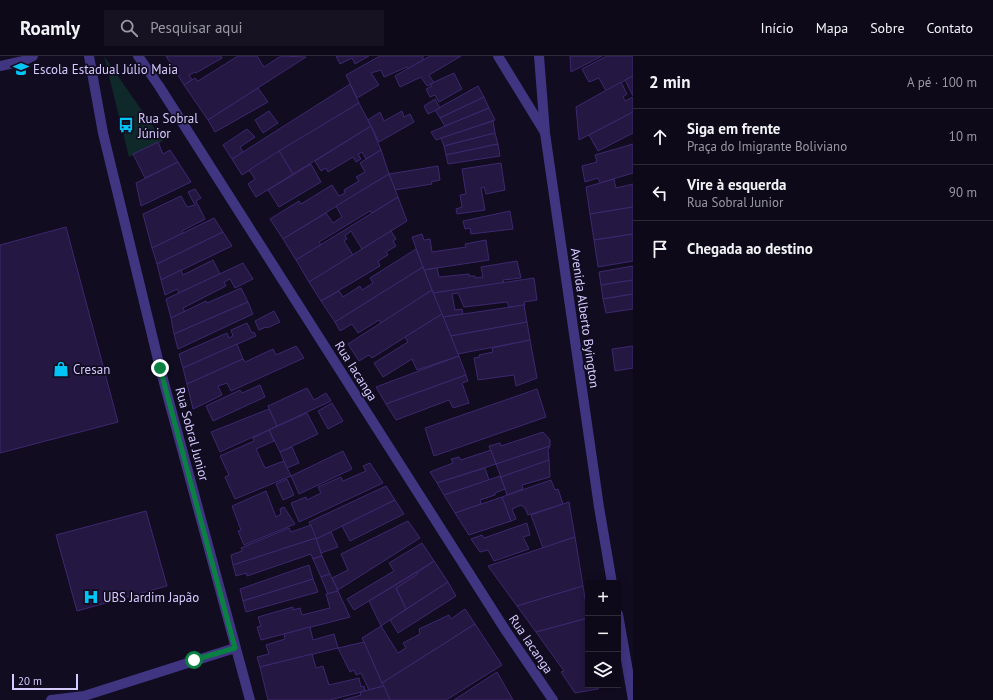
<!DOCTYPE html>
<html lang="pt">
<meta charset="utf-8">
<style>
:root{--surface:#0d0918;--page:#161221;--text:#f1f3f6;--muted:#9a9aa2;--line:#2d2a37}
body{margin:0;font-family:"PT Sans",sans-serif;background:var(--page);color:var(--text)}
.controls{position:absolute;right:12px;bottom:12px;display:grid;overflow:hidden;border-radius:0px;box-shadow:0 2px 10px #0003}
.controls button{width:36px;height:36px;display:grid;place-items:center;padding:0;border:0;border-bottom:1px solid var(--line);background:var(--surface);color:var(--text);font:20px sans-serif}
.scale{position:absolute;left:12px;bottom:10px;width:66px;box-sizing:border-box;padding-left:4px;border:2px solid #d6cbff;border-top:0;font-size:11px;line-height:14px;white-space:nowrap;color:#d6cbff;-webkit-text-stroke:3px #110c20;paint-order:stroke}
.stop{position:absolute;width:12px;height:12px;margin:-9px;border:3px solid #0b8043;border-radius:50%;background:#fff}
.stop.end{background:#0b8043;border-color:#fff;box-shadow:0 1px 4px #0008}
.list{margin:0;padding:0;list-style:none}
h2{display:flex;justify-content:space-between;align-items:center;height:52px;margin:0;padding:0 16px;font-size:17px}
h2 small{font-size:13px;font-weight:400;color:var(--muted)}
.list li{display:grid;grid-template-columns:26px 1fr auto;gap:12px;align-items:center;box-sizing:border-box;height:56px;padding:0 16px;border-top:1px solid var(--line)}
.list b{display:block;font-size:15px;white-space:nowrap}
.list p{margin:0;font-size:13px;white-space:nowrap;color:var(--muted)}
.list em{font-size:13px;font-style:normal;color:var(--muted)}
.icon{flex:none;width:22px;height:22px;fill:none;stroke:currentColor;stroke-width:2;stroke-linecap:round;stroke-linejoin:round}
.map{position:relative;flex:none;width:633px;height:644px;overflow:hidden}
header{display:flex;align-items:center;gap:24px;box-sizing:border-box;height:56px;padding:0 20px;background:var(--surface);border-bottom:1px solid var(--line)}
header strong{font-size:19px}
nav{display:flex;gap:22px;margin-inline-start:auto;font-size:14px}
.search{width:280px;height:36px;background:var(--page);display:flex;align-items:center;gap:10px;box-sizing:border-box;padding:0 14px;border-radius:0px;color:var(--muted);font-size:15px}
main{display:flex}
aside{flex:1;background:var(--surface)}
.map>svg:first-child{display:block}
</style>
<header>
<strong>Roamly</strong>
<div class="search"><svg class="icon" aria-label="search" viewBox="0 0 24 24"><circle cx="10" cy="10" r="6"/><path d="M15 15l6 6"/></svg>Pesquisar aqui</div>
<nav><a>Início</a><a>Mapa</a><a>Sobre</a><a>Contato</a></nav>
</header>
<main>
<div class="map">
<svg width="633" height="644" viewBox="0 0 633 644">
<rect width="100%" height="100%" fill="#110c20"/>
<path fill="#0f292a" d="M104 0 163 85 129 101Z"/>
<g fill="#241742" stroke="#3d286f">
<path d="M166 0H221L222 2 196 17 195 16 189 19 192 24 184 29Z"/>
<path d="M238 0H257L264 11 281 0 306 1 208 64 184 29 195 22 198 25Z"/>
<path d="M336 0H369L355 8 352 2 340 8Z"/>
<path d="M380 0H423V4L408 13 407 11 384 21 381 14 371 17 379 29 357 42 346 19Z"/>
<path d="M430 0H461L429 19 434 27 427 30 421 21 400 31 395 20Z"/>
<path d="M570 0H602L571 16Z"/>
<path d="M607 0H633V20L606 35 599 22 589 26 582 13Z"/>
<path d="M454 17 462 33 439 46 435 39 430 41 426 33 432 30 430 28Z"/>
<path d="M633 20V40L625 24Z"/>
<path d="M621 26 627 38 623 41 625 45 633 41V56L579 84 576 51Z"/>
<path d="M350 28 359 47 242 119 232 103Z"/>
<path d="M478 30 484 41 440 62 435 54Z"/>
<path d="M258 32 268 46 215 76 208 64Z"/>
<path d="M484 41 489 52 445 70 440 62Z"/>
<path d="M435 43 440 52 428 58 424 50Z"/>
<path d="M359 47 371 70 293 118 279 95Z"/>
<path d="M489 52 495 64 436 84 431 76Z"/>
<path d="M269 55 278 67 263 77 255 64Z"/>
<path d="M402 55 404 61 410 58 414 66 379 86 368 64 380 56 384 65Z"/>
<path d="M633 56V77L598 95 589 79Z"/>
<path d="M493 65 495 77 444 90 441 82Z"/>
<path d="M371 70 381 94 366 103 362 96 358 98 361 103 356 106 353 101 328 116 326 112 321 115 315 105Z"/>
<path d="M247 73 255 81 240 91 243 96 232 103 223 89Z"/>
<path d="M495 77 498 88 446 99 444 90Z"/>
<path d="M158 86 163 98 170 94 178 106 145 122 133 98Z"/>
<path d="M498 88 500 100 448 108 446 99Z"/>
<path d="M633 88V117L600 127 598 122 585 126 582 110 597 106 595 99Z"/>
<path d="M381 94 389 118 283 183 270 163 299 145 301 148 332 129 339 140 345 137 344 134 359 125 356 121 365 116 360 107Z"/>
<path d="M279 95 293 118 256 141 248 128 255 123 249 114Z"/>
<path d="M178 106 191 126 141 150 136 127Z"/>
<path d="M501 107 505 134 486 138 484 131 481 132 485 154 457 158 456 153 462 151 460 139 466 138 462 113Z"/>
<path d="M311 108 321 126 279 151 268 134Z"/>
<path d="M438 110 440 124 431 126 432 128 395 134 389 118Z"/>
<path d="M389 118 398 141 372 157 370 155 319 186 321 189 296 204 283 183 326 157 333 167 342 161 336 150Z"/>
<path d="M614 123 616 132 633 128V151L590 158 586 131Z"/>
<path d="M195 133 201 142 196 145 205 163 182 175 183 177 152 192 143 158 181 140 187 151 195 149 188 136Z"/>
<path d="M398 141 407 165 362 193 351 175 345 180 347 183 344 185 353 199 309 226 296 204Z"/>
<path d="M633 151V178L594 184 590 158Z"/>
<path d="M510 155 513 173 471 178 470 172 465 173 463 165Z"/>
<path d="M214 162 223 176 157 208 152 192Z"/>
<path d="M66 171 118 366 0 397V189Z"/>
<path d="M391 175 396 183 393 185 396 190 386 196 388 199 378 205 380 210 321 245 309 226Z"/>
<path d="M223 176 232 190 161 224 157 208Z"/>
<path d="M422 178 424 184 430 183 432 196 466 191 465 188 486 184 489 204 424 214 412 181Z"/>
<path d="M633 178V205L598 211 594 184Z"/>
<path d="M416 193 423 211 335 266 321 245 339 235 343 241 360 230 362 234 373 227 370 222Z"/>
<path d="M213 204 220 218 179 237 177 233 165 239 161 224 181 214 183 219Z"/>
<path d="M517 205 521 222 503 224 504 227 433 237 424 214 437 212 439 221 469 218V220H475V222L483 221 481 211Z"/>
<path d="M243 207 253 223 235 232 230 223 224 226 226 230 183 252 185 256 171 262 166 243Z"/>
<path d="M633 210V224L601 229 599 216Z"/>
<path d="M423 211 432 234 381 267 379 264 358 277 352 268 340 275 335 266Z"/>
<path d="M534 222 537 244 524 246 525 249 509 251 507 246 464 251 458 237 452 238 455 254 462 253 463 258 443 261 433 237Z"/>
<path d="M633 224V238L603 243 601 229Z"/>
<path d="M241 232 248 246 174 278 171 262 206 245 207 247Z"/>
<path d="M432 234 442 258 372 302 369 299 359 305 348 288Z"/>
<path d="M633 238V253L606 257 603 243Z"/>
<path d="M248 246 253 258 178 293 174 278Z"/>
<path d="M524 249 527 266 451 280 443 261Z"/>
<path d="M274 255 280 266 267 272 266 271 259 274 255 265Z"/>
<path d="M442 258 459 300 417 314 412 303 383 321 374 307 408 286 405 281Z"/>
<path d="M527 266 530 284 458 298 451 280Z"/>
<path d="M247 267 252 277 254 276 256 280 183 312 179 298 227 277 229 282 233 280 231 274Z"/>
<path d="M530 284 537 322 516 330 514 319 478 324 474 302 480 301 479 299 493 296 492 292Z"/>
<path d="M237 288 243 303 187 328 183 312Z"/>
<path d="M296 290 304 302 231 335 227 327 218 330 222 339 193 353 187 328 243 303 245 306 273 293 276 299Z"/>
<path d="M633 290V312L615 315 612 293Z"/>
<path d="M459 300 466 319 386 348 376 331Z"/>
<path d="M466 319 468 325 462 327 469 347 453 352 449 344 396 364 386 348Z"/>
<path d="M260 329 265 341 213 365 206 350 240 334 242 337Z"/>
<path d="M307 332 314 344 326 337 331 345 277 370 268 350Z"/>
<path d="M537 333 546 361 434 400 425 372Z"/>
<path d="M332 347 343 365 328 373 318 355Z"/>
<path d="M269 353 277 370 220 396 211 376Z"/>
<path d="M307 357 318 378 280 396 269 374Z"/>
<path d="M269 374 274 385 256 393 265 412 284 405 291 420 235 443 225 421 229 419 220 400 254 385 253 382Z"/>
<path d="M543 376 550 384V390L496 408 489 390 500 387 501 390Z"/>
<path d="M550 390 548 394 549 404 501 421 496 408Z"/>
<path d="M292 391 299 407 287 412 280 396Z"/>
<path d="M491 394 496 408 437 427 430 416 453 407 451 403 459 401 461 404Z"/>
<path d="M343 395 352 413 299 438 291 420Z"/>
<path d="M549 404 550 421 522 429 523 433 507 439 501 421Z"/>
<path d="M370 407 383 427 299 466 291 447 306 441 307 444 321 437 318 431 341 421 343 425 366 415 363 410Z"/>
<path d="M485 412 489 424 444 439 437 427Z"/>
<path d="M500 420 505 433 495 437V439L480 444 481 448 455 457 444 439Z"/>
<path d="M287 423 294 439 283 444 276 428Z"/>
<path d="M551 424 555 434 558 433 563 448 528 459 525 452 521 449 512 453 516 463 511 465 502 441Z"/>
<path d="M386 430 395 444 316 483 309 466Z"/>
<path d="M266 435 276 461 281 458 280 453 284 451 295 468 244 489 238 475 241 474 232 450Z"/>
<path d="M502 441 511 465 469 479 455 457Z"/>
<path d="M395 444 404 458 350 485 342 470Z"/>
<path d="M569 446 575 481 543 492 531 459Z"/>
<path d="M146 455 167 530 77 555 56 479Z"/>
<path d="M408 465 420 482 338 534 332 522 348 514 341 498Z"/>
<path d="M527 467 530 479 523 481 529 493 494 505 488 494 480 496 471 483 482 479 484 482Z"/>
<path d="M311 469 316 482 233 509 231 499 242 495 241 492 289 472 291 476Z"/>
<path d="M331 476 338 491 321 497 316 483Z"/>
<path d="M575 481 583 530 517 550 488 510Z"/>
<path d="M316 482 322 500 313 503 311 498 247 520 246 517 236 520 233 509Z"/>
<path d="M422 487 434 505 354 554 347 543 394 515 389 507Z"/>
<path d="M322 500 330 518 321 521 313 503Z"/>
<path d="M434 505 448 526 406 553 396 532Z"/>
<path d="M309 509 313 523 243 545 240 533Z"/>
<path d="M417 516 418 518 396 532 406 553 381 570 369 545Z"/>
<path d="M330 518 338 535 328 538 321 521Z"/>
<path d="M313 523 318 536 246 556 243 545Z"/>
<path d="M448 526 456 540 398 577 390 564Z"/>
<path d="M583 530 588 562 536 576 517 550Z"/>
<path d="M338 535 350 561 261 584 257 571 261 570 258 561 293 551V554L300 552 302 559 330 552 326 538Z"/>
<path d="M465 553 475 568 382 627 362 582 381 570 398 597 406 592 403 587 420 578 419 573 449 559 451 563Z"/>
<path d="M588 562V629L600 630 598 633 575 637 561 616 564 615 536 576Z"/>
<path d="M475 568 502 609 446 644H390L382 627Z"/>
<path d="M310 571 313 584 334 578 338 592 260 611 257 601 269 598 266 589 285 583 284 578Z"/>
<path d="M364 586 382 627 384 630 369 634 361 617 356 619 354 614 350 616 338 592Z"/>
<path d="M312 598 316 612 323 610 329 629 359 622 361 631 364 630 365 635 330 644H268L260 611Z"/>
<path d="M497 616 513 644H454Z"/>
<path d="M384 630 390 644H343L361 639 360 636Z"/>
</g>
<g fill="none" stroke-linecap="round" stroke-linejoin="round">
<g stroke="#3f3581" stroke-width="10">
<path d="M89 0 103 77 160 312 250 644"/>
<path d="M138 0 159 30 506 575 553 644"/>
<path d="M498 0 544 75"/>
<path d="M539 0 545 77 599 451 612 527"/>
<path d="M0 10 23 5 33 0"/>
<path d="M618 558 633 644"/>
<path d="M51 644 84 640 235 592"/>
</g>
</g>
<g fill="none" stroke-linecap="round" stroke-linejoin="round">
<path stroke="#0b8043" stroke-width="5" d="M160 312 235 592 194 604"/>
</g>
<defs>
<symbol id="school-bare" viewBox="-9 -9 18 18"><path d="M0-5L7-2L0 1L-7-2ZM-4 1L0 2.5L4 1V4Q0 6-4 4Z" fill="#00c5f6" stroke="#110c20" stroke-width="2.5" paint-order="stroke"/></symbol>
<symbol id="bus-bare" viewBox="-9 -9 18 18"><path d="M-5-6H5V4H4V6H2V4H-2V6H-4V4H-5ZM-3.5-4V0h7V-4ZM-3.5 1.2v1.5H-2V1.2ZM2 1.2v1.5H3.5V1.2Z" fill="#00c5f6" stroke="#110c20" stroke-width="2.5" paint-order="stroke"/></symbol>
<symbol id="shop-bare" viewBox="-9 -9 18 18"><path d="M-5-2.5h2.3a2.7 3.5 0 0 1 5.4 0H5L5.5 6h-11ZM-1.5-2.5h3a1.5 2.3 0 0 0-3 0Z" fill="#00c5f6" stroke="#110c20" stroke-width="2.5" paint-order="stroke"/></symbol>
<symbol id="hospital-bare" viewBox="-9 -9 18 18"><path d="M-5-5h3v3.5h4V-5h3V5h-3V1.5h-4V5h-3Z" fill="#00c5f6" stroke="#110c20" stroke-width="2.5" paint-order="stroke"/></symbol>
</defs>
<g fill-rule="evenodd">
<use href="#school-bare" x="10" y="2" width="22" height="22"/>
<use href="#bus-bare" x="115" y="58" width="22" height="22"/>
<use href="#shop-bare" x="50" y="302" width="22" height="22"/>
<use href="#hospital-bare" x="80" y="530" width="22" height="22"/>
</g>
<g text-anchor="middle" dominant-baseline="central" stroke-width="3.5" stroke-linejoin="round" paint-order="stroke">
<g font-size="13" fill="#d6cbff" stroke="#110c20" text-anchor="start">
<text x="33" y="13">Escola Estadual Júlio Maia</text>
<text x="138" y="62">Rua Sobral<tspan x="138" dy="15">Júnior</tspan></text>
<text x="73" y="313">Cresan</text>
<text x="103" y="541">UBS Jardim Japão</text>
</g>
<g font-size="13" fill="#d6cbff" stroke="#110c20">
<text transform="translate(585 262) rotate(82)">Avenida Alberto Byington</text>
<text transform="translate(356 315) rotate(58)">Rua Iacanga</text>
<text transform="translate(192 378) rotate(75)">Rua Sobral Junior</text>
<text transform="translate(531 588) rotate(56)">Rua Iacanga</text>
</g>
</g>
</svg>
<div class="controls">
<button>+</button>
<button>−</button>
<button><svg class="icon" aria-label="layers" viewBox="0 0 24 24"><path d="M12 4l9 5-9 5-9-5zM3 14l9 5 9-5"/></svg></button>
</div>
<div class="scale">20 m</div>
<div class="stop" style="left:194px;top:604px"></div>
<div class="stop end" style="left:160px;top:312px"></div>
</div>
<aside>
<h2>2 min<small>A pé · 100 m</small></h2>
<ul class="list">
<li><svg class="icon" aria-label="ahead" viewBox="0 0 24 24"><path d="M12 20V5M6 11l6-6 6 6"/></svg><div><b>Siga em frente</b><p>Praça do Imigrante Boliviano</p></div><em>10 m</em></li>
<li><svg class="icon" aria-label="left" viewBox="0 0 24 24"><path d="M17 20v-9H6M10 6l-5 5 5 5"/></svg><div><b>Vire à esquerda</b><p>Rua Sobral Junior</p></div><em>90 m</em></li>
<li><svg class="icon" aria-label="arrive" viewBox="0 0 24 24"><path d="M6 21V4h12l-3 4 3 4H6"/></svg><div><b>Chegada ao destino</b></div></li>
</ul>
</aside>
</main>
